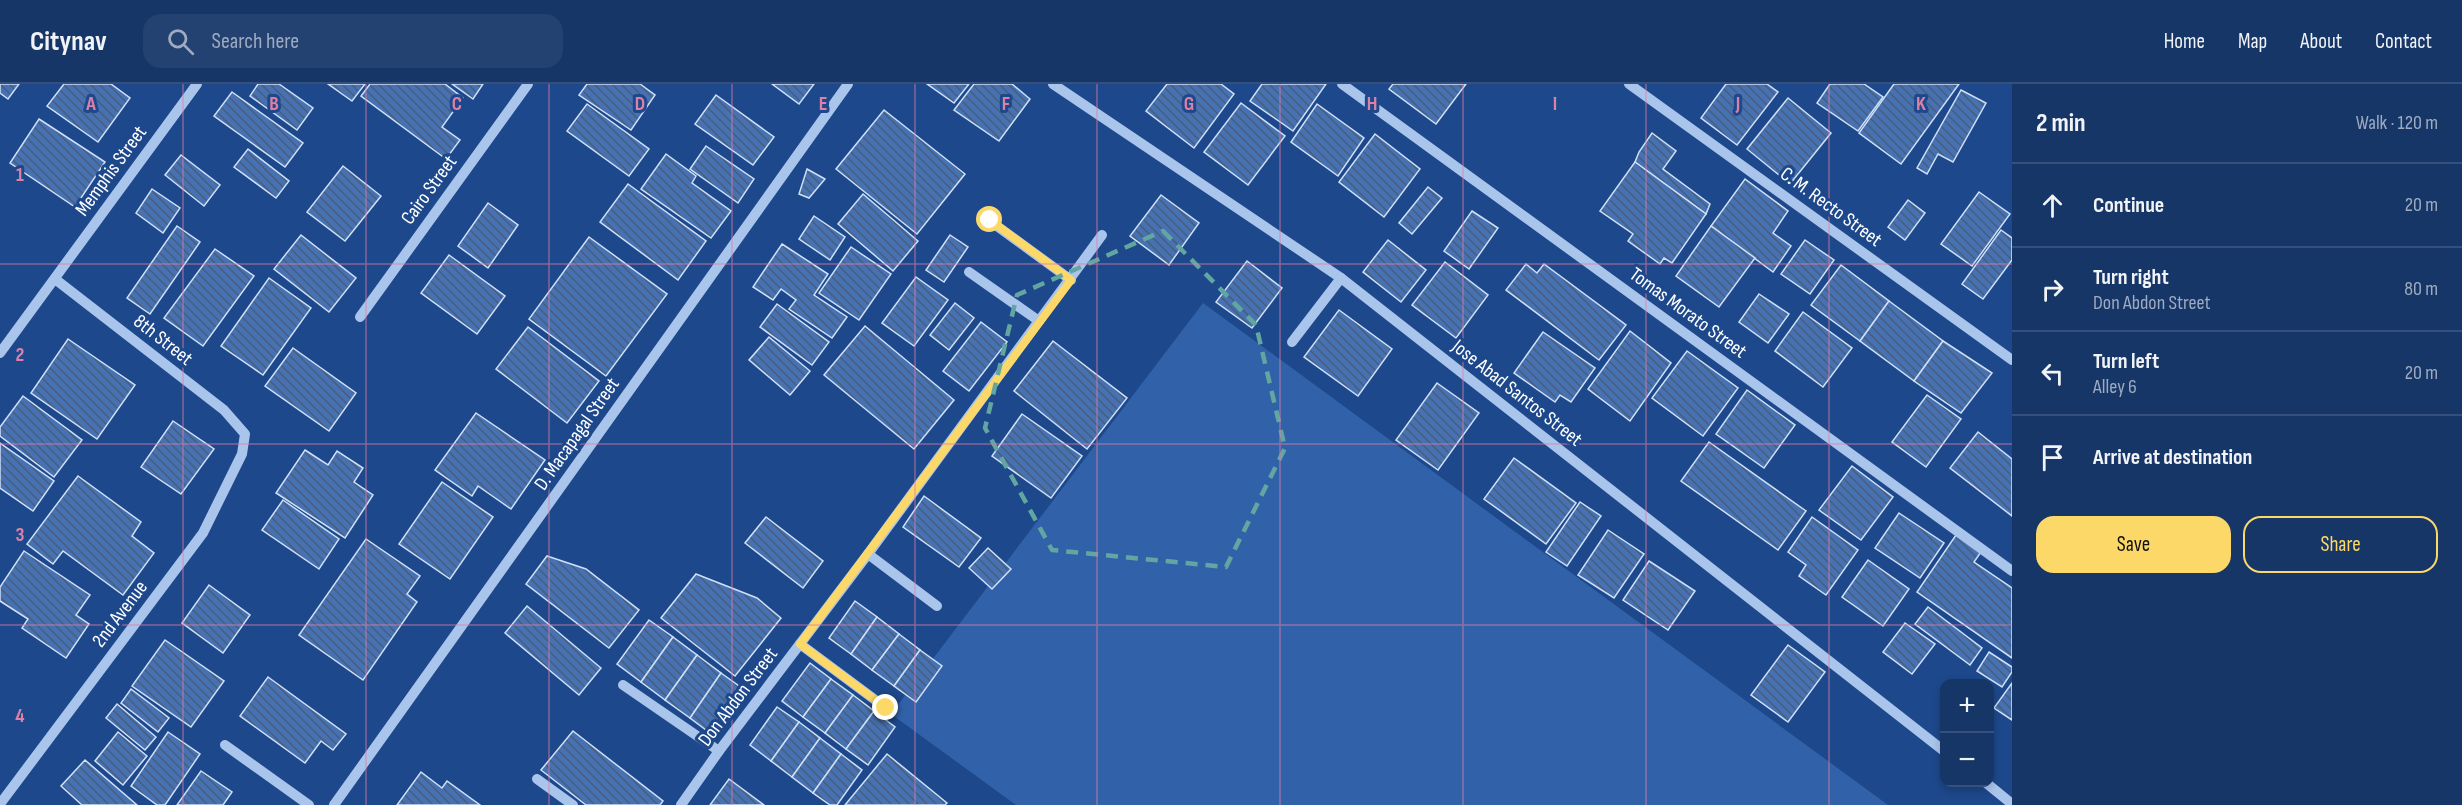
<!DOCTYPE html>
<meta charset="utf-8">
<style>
:root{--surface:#163668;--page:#234171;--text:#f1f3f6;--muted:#9eabc0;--line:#35507c;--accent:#fcd868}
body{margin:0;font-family:"Sofia Sans Condensed",sans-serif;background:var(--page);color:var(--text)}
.controls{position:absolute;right:18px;bottom:18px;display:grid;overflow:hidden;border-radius:12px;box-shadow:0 3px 9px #0003}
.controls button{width:54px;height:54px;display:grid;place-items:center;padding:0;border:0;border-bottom:2px solid var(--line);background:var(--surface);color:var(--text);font:30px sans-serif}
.stop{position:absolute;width:18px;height:18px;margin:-14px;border:4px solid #fcd868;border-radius:50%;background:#fff}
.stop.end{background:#fcd868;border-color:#fff;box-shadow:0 2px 6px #0008}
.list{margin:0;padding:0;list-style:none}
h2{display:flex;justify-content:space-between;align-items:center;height:78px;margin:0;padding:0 24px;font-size:26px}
h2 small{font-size:20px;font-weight:400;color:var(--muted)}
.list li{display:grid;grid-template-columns:39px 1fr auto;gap:18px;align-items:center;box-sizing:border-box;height:84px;padding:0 24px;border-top:2px solid var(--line)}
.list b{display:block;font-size:22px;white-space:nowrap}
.list p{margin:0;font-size:20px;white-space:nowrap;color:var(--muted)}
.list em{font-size:20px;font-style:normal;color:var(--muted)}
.actions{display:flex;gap:12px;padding:18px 24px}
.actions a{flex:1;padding:14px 0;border:2px solid var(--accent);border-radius:18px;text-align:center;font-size:21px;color:var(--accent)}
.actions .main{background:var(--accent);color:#111}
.icon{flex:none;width:33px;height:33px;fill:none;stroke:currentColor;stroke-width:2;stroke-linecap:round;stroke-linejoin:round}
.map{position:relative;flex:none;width:2012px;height:721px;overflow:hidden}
header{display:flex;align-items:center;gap:36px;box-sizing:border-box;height:84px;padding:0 30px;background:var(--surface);border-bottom:2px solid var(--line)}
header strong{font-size:28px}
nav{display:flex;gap:33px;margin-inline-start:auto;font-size:21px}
.search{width:420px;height:54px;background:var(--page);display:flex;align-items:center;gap:15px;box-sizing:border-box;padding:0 21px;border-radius:18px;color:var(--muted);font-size:22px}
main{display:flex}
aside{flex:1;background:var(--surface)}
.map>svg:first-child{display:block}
</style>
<header>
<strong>Citynav</strong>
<div class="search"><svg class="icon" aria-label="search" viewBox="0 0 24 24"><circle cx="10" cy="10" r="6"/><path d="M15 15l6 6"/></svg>Search here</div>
<nav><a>Home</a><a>Map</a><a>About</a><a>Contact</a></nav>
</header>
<main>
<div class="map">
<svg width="2012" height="721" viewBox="0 0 2012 721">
<defs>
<pattern id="building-back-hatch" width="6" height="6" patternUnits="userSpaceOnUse" patternTransform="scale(1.5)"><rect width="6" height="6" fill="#4672b3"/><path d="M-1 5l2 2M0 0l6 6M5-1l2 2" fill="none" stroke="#495d7a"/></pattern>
</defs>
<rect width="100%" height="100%" fill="#1d488b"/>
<path fill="#3162a9" d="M1203 219 1888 721H1016L891 630Z"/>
<g fill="url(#building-back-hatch)" stroke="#cfe0f9" stroke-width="1.5">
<path d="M0 0H19L8 15 0 9Z"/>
<path d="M64 0H111L130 14 98 58 47 22Z"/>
<path d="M258 0H279L313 24 297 46 250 12Z"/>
<path d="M328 0H365L352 17Z"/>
<path d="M370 0H445L463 14 442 43 460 56 446 75 361 12Z"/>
<path d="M452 0H483L473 15Z"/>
<path d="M587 0H640L655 11 631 46 579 11Z"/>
<path d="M772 0H814L799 20Z"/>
<path d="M927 0H969L954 19Z"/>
<path d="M974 0H1012L1030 15 999 57 954 26Z"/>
<path d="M1167 0H1221L1234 10 1194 64 1146 27Z"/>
<path d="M1262 0H1326L1293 47 1250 17Z"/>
<path d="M1393 0H1466L1436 40 1389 5Z"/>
<path d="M1726 0H1767L1778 8 1737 61 1701 34Z"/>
<path d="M1830 0H1864L1883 13 1858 47 1817 19Z"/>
<path d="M1894 0H1959L1901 80 1859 49Z"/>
<path d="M1961 6 1986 19 1953 78 1938 70 1927 90 1917 84Z"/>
<path d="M232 8 303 59 285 83 214 32Z"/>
<path d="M716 11 774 53 753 81 695 40Z"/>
<path d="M1788 14 1831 49 1790 100 1747 65Z"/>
<path d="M1241 19 1285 52 1248 101 1204 68Z"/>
<path d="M587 20 649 65 629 92 567 47Z"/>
<path d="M1317 20 1364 54 1338 92 1291 58Z"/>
<path d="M884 26 965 90 917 150 836 85Z"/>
<path d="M39 35 105 78 75 123 10 79Z"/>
<path d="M1652 49 1676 67 1663 85 1710 120 1706 130 1635 78 1639 68Z"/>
<path d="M1375 50 1420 85 1384 133 1339 98Z"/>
<path d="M706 62 754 95 738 119 690 85Z"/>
<path d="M248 65 289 97 276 114 234 83Z"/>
<path d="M666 70 696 92 692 99 731 127 711 154 641 105Z"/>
<path d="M181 71 220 101 204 122 165 91Z"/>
<path d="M1635 78 1706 130 1672 179 1664 174 1660 180 1628 157 1633 150 1600 127Z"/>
<path d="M343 82 381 112 345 157 307 128Z"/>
<path d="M807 85 825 95 809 114 799 110Z"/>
<path d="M1745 95 1788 127 1773 149 1791 162 1773 188 1711 142Z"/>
<path d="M628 100 706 157 678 196 600 138Z"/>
<path d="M1428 103 1442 114 1412 150 1399 139Z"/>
<path d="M152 105 180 124 163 149 136 129Z"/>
<path d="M1979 108 2010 130 1972 182 1941 160Z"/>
<path d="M863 110 918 157 893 187 838 140Z"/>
<path d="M1161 111 1199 139 1169 181 1130 152Z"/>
<path d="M1908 116 1925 129 1905 156 1888 143Z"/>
<path d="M488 119 518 141 488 184 458 162Z"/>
<path d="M1472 127 1498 144 1469 185 1444 167Z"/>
<path d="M814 132 845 153 830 176 799 155Z"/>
<path d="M177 142 200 158 150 230 127 214Z"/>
<path d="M1711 142 1755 174 1719 223 1676 192Z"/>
<path d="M2001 146 2012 154V176L1983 215 1962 200Z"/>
<path d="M301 151 356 194 329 228 274 185Z"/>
<path d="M950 151 968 163 944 198 926 186Z"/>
<path d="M589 153 667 210 606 292 529 235Z"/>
<path d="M1388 156 1426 186 1401 218 1363 188Z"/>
<path d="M1805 156 1834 176 1810 210 1781 190Z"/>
<path d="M782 160 828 190 814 211 847 233 832 254 789 225 796 216 781 205 773 216 753 203Z"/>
<path d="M851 163 891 190 859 236 819 209Z"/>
<path d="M215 165 254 192 203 262 164 234Z"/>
<path d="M449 171 505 212 477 250 421 209Z"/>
<path d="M1247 177 1282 204 1252 244 1216 218Z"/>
<path d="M1445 178 1488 211 1456 254 1412 221Z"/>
<path d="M1526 180 1537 189 1544 180 1626 241 1599 276 1506 206Z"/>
<path d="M1841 181 1889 217 1860 257 1811 221Z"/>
<path d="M916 193 948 216 914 262 882 239Z"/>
<path d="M269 194 311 224 263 291 221 262Z"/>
<path d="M1759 210 1789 230 1768 259 1739 238Z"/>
<path d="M1889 217 1943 257 1914 297 1860 257Z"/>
<path d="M955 219 974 234 949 266 930 251Z"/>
<path d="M777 220 829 258 812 281 760 243Z"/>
<path d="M1339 226 1392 265 1358 312 1304 273Z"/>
<path d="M1803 228 1852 264 1823 303 1775 267Z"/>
<path d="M981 238 1007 258 969 307 943 287Z"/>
<path d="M865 242 954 316 914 365 824 291Z"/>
<path d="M528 243 599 297 567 339 496 285Z"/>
<path d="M1630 247 1671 279 1630 337 1588 305Z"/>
<path d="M1543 248 1595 284 1571 318 1560 311 1555 318 1514 289Z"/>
<path d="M769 253 810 287 790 311 749 276Z"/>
<path d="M68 255 135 301 97 355 31 309Z"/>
<path d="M1053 257 1127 314 1087 365 1014 307Z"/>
<path d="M1943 257 1992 289 1961 329 1914 297Z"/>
<path d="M293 264 356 309 329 347 265 302Z"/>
<path d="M1687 267 1738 304 1703 352 1652 314Z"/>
<path d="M1437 299 1479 329 1438 386 1396 356Z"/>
<path d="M1747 306 1795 341 1764 384 1716 350Z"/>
<path d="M1927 311 1961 335 1926 383 1892 358Z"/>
<path d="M23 312 82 356 54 393 0 352V343Z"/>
<path d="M476 329 545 376 511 425 478 402 472 412 435 386Z"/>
<path d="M1022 330 1082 372 1051 414 992 372Z"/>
<path d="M173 337 214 365 181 410 141 383Z"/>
<path d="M1978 348 2012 375V432L1950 384Z"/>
<path d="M1709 358 1806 427 1778 466 1681 397Z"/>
<path d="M0 359 54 397 33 427 0 404Z"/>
<path d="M305 366 328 381 337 367 363 384 354 398 373 411 345 454 276 409Z"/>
<path d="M1514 374 1576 419 1546 460 1484 415Z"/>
<path d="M1852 382 1893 413 1861 456 1819 426Z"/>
<path d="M78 392 141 438 132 452 154 469 123 511 63 467 53 480 27 460Z"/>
<path d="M442 398 493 433 450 495 399 460Z"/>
<path d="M924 412 981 454 959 483 903 443Z"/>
<path d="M283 416 339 455 319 485 262 446Z"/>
<path d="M1580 418 1601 432 1567 482 1546 468Z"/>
<path d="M1899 429 1944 459 1920 494 1875 464Z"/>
<path d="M766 433 823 477 803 504 745 459Z"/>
<path d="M1812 433 1858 466 1826 511 1799 492 1806 481 1788 468Z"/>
<path d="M1608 446 1644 470 1614 514 1578 491Z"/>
<path d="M1956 451 1981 468 1974 478 2012 504V574L1917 508Z"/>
<path d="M366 455 420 492 407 510 417 518 363 596 299 551Z"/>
<path d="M988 464 1011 485 992 505 969 484Z"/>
<path d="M24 467 90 511 76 531 89 540 66 574 22 544 28 535 0 517V503Z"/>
<path d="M547 472 586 485 639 526 609 564 526 500Z"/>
<path d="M1868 476 1909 505 1883 542 1842 513Z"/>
<path d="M1649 477 1695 507 1668 546 1623 516Z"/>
<path d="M696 490 757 514 781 534 735 592 661 534Z"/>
<path d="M209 501 250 531 223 569 182 539Z"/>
<path d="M855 517 877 533 851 570 829 554Z"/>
<path d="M527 522 601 584 579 611 505 549Z"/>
<path d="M1928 523 1982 564 1970 581 1915 540Z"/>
<path d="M877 533 899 550 872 586 851 570Z"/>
<path d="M649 536 673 553 641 598 617 580Z"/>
<path d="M1905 539 1935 560 1912 590 1883 568Z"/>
<path d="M899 550 920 566 894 602 872 586Z"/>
<path d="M673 553 697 571 665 616 641 598Z"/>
<path d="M165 556 224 597 191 643 132 602Z"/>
<path d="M1788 561 1825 588 1788 638 1751 611Z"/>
<path d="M920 566 942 582 916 618 894 602Z"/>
<path d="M1989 568 2012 583V588L2002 603 1977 587Z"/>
<path d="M697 571 721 589 690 634 665 616Z"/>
<path d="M810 579 831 595 803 633 782 617Z"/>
<path d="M721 589 746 607 714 652 690 634Z"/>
<path d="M268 593 346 650 333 666 321 657 305 679 240 632Z"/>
<path d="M831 595 853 611 825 649 803 633Z"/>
<path d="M2012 599V636L1994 624Z"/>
<path d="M131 605 169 634 158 648 121 619Z"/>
<path d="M853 611 874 627 846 665 825 649Z"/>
<path d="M117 620 156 653 145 666 106 634Z"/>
<path d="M777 623 799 638 771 677 750 661Z"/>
<path d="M874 627 895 643 868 681 846 665Z"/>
<path d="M799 638 820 654 792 693 771 677Z"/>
<path d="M573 647 663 717 660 721H586L541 686Z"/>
<path d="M118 648 147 672 123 701 95 677Z"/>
<path d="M168 648 200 670 165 721H157L131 702Z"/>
<path d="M820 654 841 670 813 709 792 693Z"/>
<path d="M841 670 862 686 837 721H830L813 709Z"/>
<path d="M887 670 947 719 945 721H845Z"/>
<path d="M85 676 137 721H82L61 702Z"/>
<path d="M201 687 232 708 223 721H177Z"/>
<path d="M421 688 442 704 447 697 480 721H397Z"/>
<path d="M729 695 764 721H710Z"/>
</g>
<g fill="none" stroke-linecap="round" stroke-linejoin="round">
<g stroke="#aac5ec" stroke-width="10">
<path d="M1053 0 1341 194 1944 667"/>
<path d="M1342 0 2012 487"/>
<path d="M1629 0 2012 276"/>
<path d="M990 137 1071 196"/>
<path d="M969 188 1039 237"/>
<path d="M360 233 528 0"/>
<path d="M1292 258 1341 194"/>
<path d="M0 269 197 0"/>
<path d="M868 470 937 522"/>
<path d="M800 560 886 624"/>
<path d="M623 601 719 667"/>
<path d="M225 661 309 721"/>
<path d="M537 695 573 721"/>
<path d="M1985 698 2012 720"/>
<path d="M0 720 203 449 242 370 245 350 224 326 55 195"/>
<path d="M334 721 848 0"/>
<path d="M681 721 719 667 868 470 1102 151"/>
</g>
</g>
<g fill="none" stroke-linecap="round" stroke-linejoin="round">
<path stroke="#fcd868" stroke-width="8" d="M886 624 800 560 1071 196 990 136"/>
</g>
<path fill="none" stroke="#63a6a1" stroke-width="4.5" stroke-dasharray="12 8" stroke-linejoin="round" d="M1163 147 1256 241 1285 364 1226 483 1052 466 985 344 1017 211Z"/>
<path fill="none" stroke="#dd80a5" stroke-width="1.5" stroke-opacity="0.55" d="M183 0V721M366 0V721M549 0V721M732 0V721M915 0V721M1097 0V721M1280 0V721M1463 0V721M1646 0V721M1829 0V721M0 180H2012M0 360H2012M0 541H2012"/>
<g text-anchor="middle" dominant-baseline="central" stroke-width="6" stroke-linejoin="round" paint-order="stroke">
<g font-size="20" fill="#fff" stroke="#1d488b">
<text transform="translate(111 87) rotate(-54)">Memphis Street</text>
<text transform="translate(429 106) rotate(-54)">Cairo Street</text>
<text transform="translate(1831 123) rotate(36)">C. M. Recto Street</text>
<text transform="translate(1688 229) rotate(36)">Tomas Morato Street</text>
<text transform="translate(163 256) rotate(38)">8th Street</text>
<text transform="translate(1517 309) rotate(38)">Jose Abad Santos Street</text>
<text transform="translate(577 350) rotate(-55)">D. Macapagal Street</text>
<text transform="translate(120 530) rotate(-53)">2nd Avenue</text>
<text transform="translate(738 613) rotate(-53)">Don Abdon Street</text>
</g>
</g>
<g font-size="20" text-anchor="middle" font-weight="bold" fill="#dd80a5" stroke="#1d488b" stroke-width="6" stroke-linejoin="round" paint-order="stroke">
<text x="91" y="26">A</text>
<text x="274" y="26">B</text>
<text x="457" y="26">C</text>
<text x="640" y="26">D</text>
<text x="823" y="26">E</text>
<text x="1006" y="26">F</text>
<text x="1189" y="26">G</text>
<text x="1372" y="26">H</text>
<text x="1555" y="26">I</text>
<text x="1738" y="26">J</text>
<text x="1921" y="26">K</text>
<text x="20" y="97">1</text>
<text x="20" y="277">2</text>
<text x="20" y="457">3</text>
<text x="20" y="638">4</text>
</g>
</svg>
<div class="controls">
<button>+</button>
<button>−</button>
</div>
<div class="stop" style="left:990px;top:136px"></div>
<div class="stop end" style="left:886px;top:624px"></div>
</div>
<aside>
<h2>2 min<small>Walk · 120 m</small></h2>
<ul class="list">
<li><svg class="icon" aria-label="ahead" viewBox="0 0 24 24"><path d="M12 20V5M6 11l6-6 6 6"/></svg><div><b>Continue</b></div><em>20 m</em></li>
<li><svg class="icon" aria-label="right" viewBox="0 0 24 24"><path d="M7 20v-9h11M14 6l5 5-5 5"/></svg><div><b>Turn right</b><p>Don Abdon Street</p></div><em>80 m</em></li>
<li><svg class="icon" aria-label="left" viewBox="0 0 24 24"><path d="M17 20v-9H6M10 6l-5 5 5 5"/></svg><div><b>Turn left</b><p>Alley 6</p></div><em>20 m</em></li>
<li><svg class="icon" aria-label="arrive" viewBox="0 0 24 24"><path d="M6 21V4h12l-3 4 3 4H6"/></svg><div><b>Arrive at destination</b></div></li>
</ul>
<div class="actions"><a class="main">Save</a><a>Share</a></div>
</aside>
</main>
